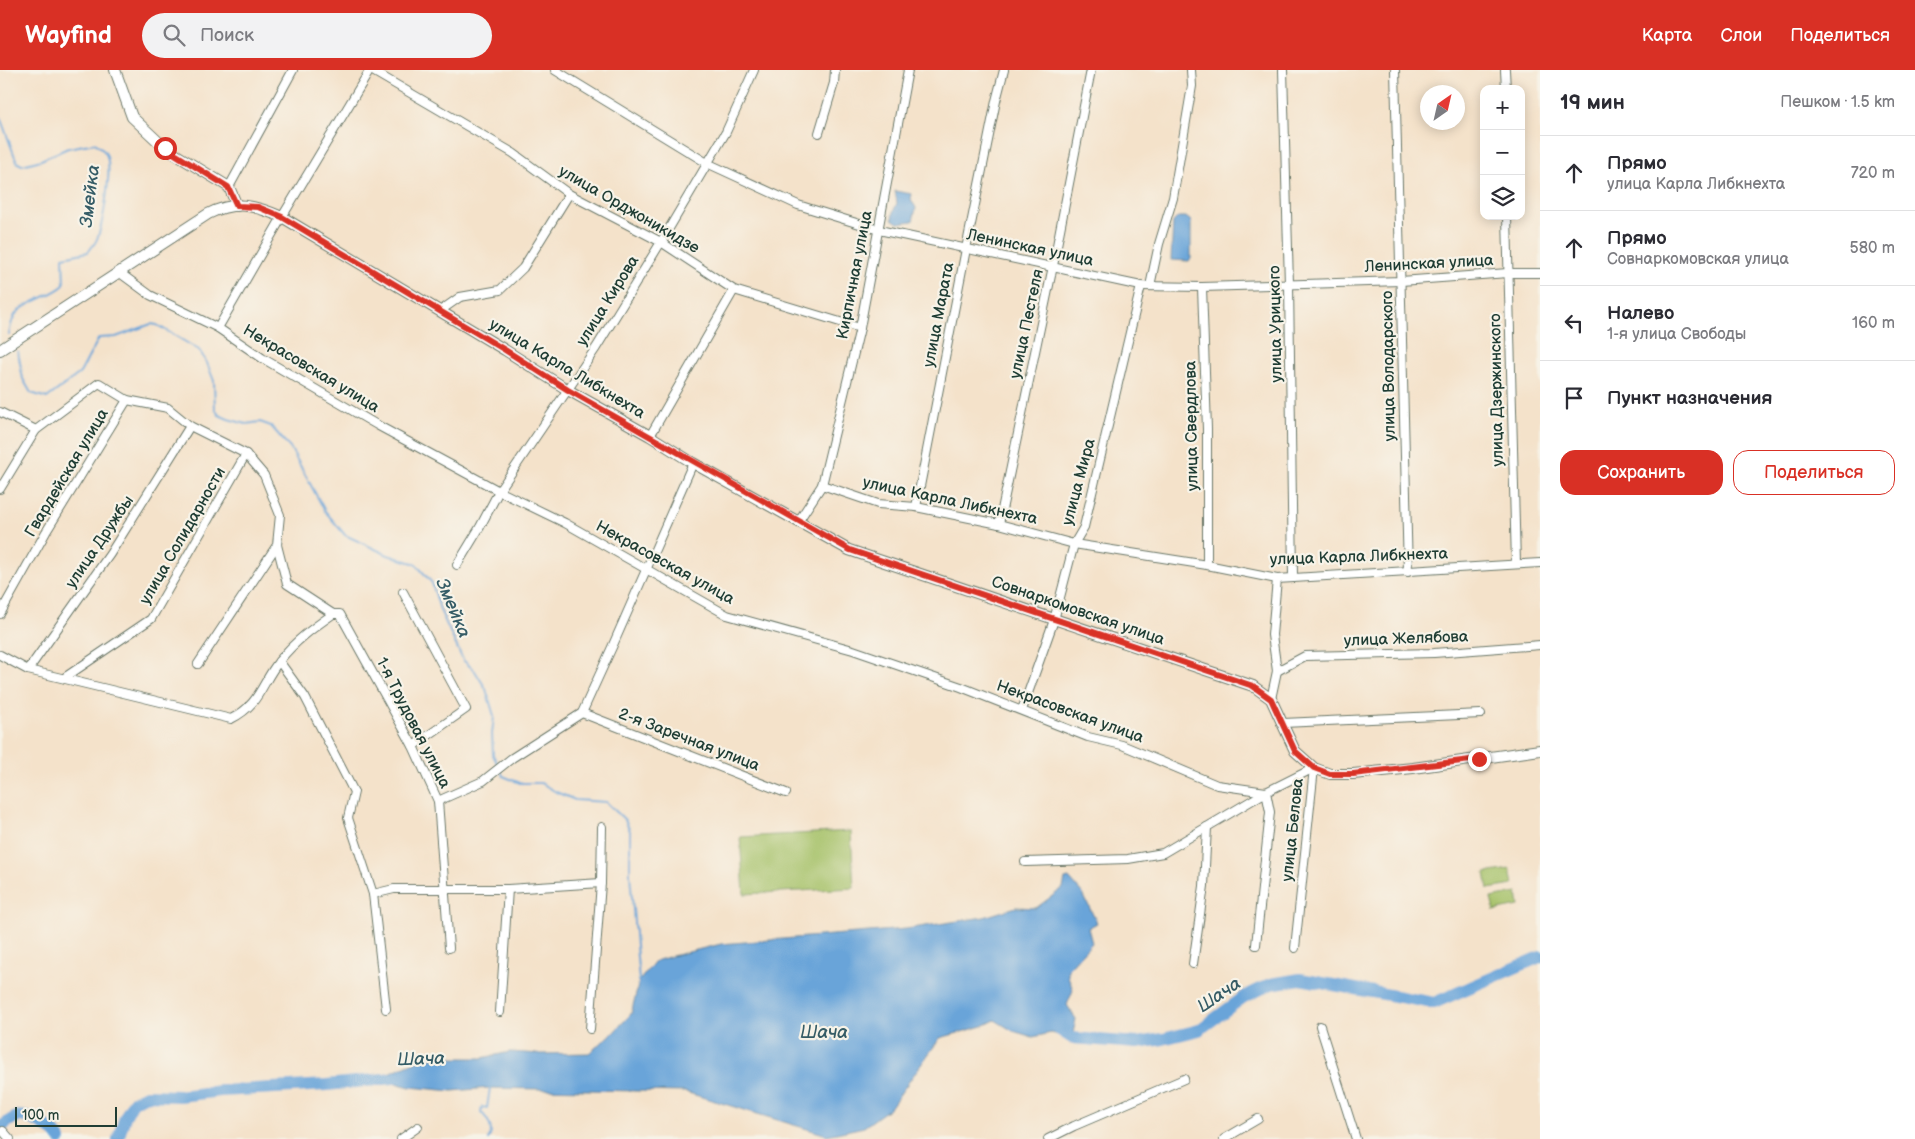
<!DOCTYPE html>
<html lang="ru">
<meta charset="utf-8">
<style>
:root{--surface:#fff;--page:#f2f2f3;--text:#2b2b33;--muted:#7c7c81;--line:#e1e1e2;--accent:#d93025}
body{margin:0;font-family:"Balsamiq Sans",sans-serif;background:var(--page);color:var(--text)}
.controls{position:absolute;right:15px;top:15px;display:grid;overflow:hidden;border-radius:10px;box-shadow:0 2px 12px #0003}
.controls button{width:45px;height:45px;display:grid;place-items:center;padding:0;border:0;border-bottom:1px solid var(--line);background:var(--surface);color:var(--text);font:25px sans-serif}
.compass{position:absolute;left:1420px;top:15px;width:45px;height:45px;border-radius:50%;background:var(--surface);box-shadow:0 2px 12px #0003;rotate:34deg}
.scale{position:absolute;left:15px;bottom:12px;width:102px;box-sizing:border-box;padding-left:5px;border:2px solid #1f3d34;border-top:0;font-size:14px;line-height:18px;white-space:nowrap;color:#1f3d34;-webkit-text-stroke:4px #f7f3e8;paint-order:stroke}
.stop{position:absolute;width:15px;height:15px;margin:-11px;border:4px solid #d93025;border-radius:50%;background:#fff}
.stop.end{background:#d93025;border-color:#fff;box-shadow:0 1px 5px #0008}
.list{margin:0;padding:0;list-style:none}
h2{display:flex;justify-content:space-between;align-items:center;height:65px;margin:0;padding:0 20px;font-size:21px}
h2 small{font-size:16px;font-weight:400;color:var(--muted)}
.list li{display:grid;grid-template-columns:32px 1fr auto;gap:15px;align-items:center;box-sizing:border-box;height:75px;padding:0 20px;border-top:1px solid var(--line)}
.list b{display:block;font-size:19px;white-space:nowrap}
.list p{margin:0;font-size:16px;white-space:nowrap;color:var(--muted)}
.list em{font-size:16px;font-style:normal;color:var(--muted)}
.actions{display:flex;gap:10px;padding:15px 20px}
.actions a{flex:1;padding:11px 0;border:1px solid var(--accent);border-radius:15px;text-align:center;font-size:18px;color:var(--accent)}
.actions .main{background:var(--accent);color:#fff}
.icon{flex:none;width:28px;height:28px;fill:none;stroke:currentColor;stroke-width:2;stroke-linecap:round;stroke-linejoin:round}
.map{position:relative;flex:none;width:1540px;height:1069px;overflow:hidden}
header{display:flex;align-items:center;gap:30px;box-sizing:border-box;height:70px;padding:0 25px;background:var(--accent);color:#fff}
header strong{font-size:24px}
nav{display:flex;gap:28px;margin-inline-start:auto;font-size:18px}
.search{width:350px;height:45px;background:var(--page);display:flex;align-items:center;gap:12px;box-sizing:border-box;padding:0 18px;border-radius:28px;color:var(--muted);font-size:19px}
main{display:flex}
aside{flex:1;background:var(--surface)}
.map>svg:first-child{display:block}
</style>
<header>
<strong>Wayfind</strong>
<div class="search"><svg class="icon" aria-label="search" viewBox="0 0 24 24"><circle cx="10" cy="10" r="6"/><path d="M15 15l6 6"/></svg>Поиск</div>
<nav><a>Карта</a><a>Слои</a><a>Поделиться</a></nav>
</header>
<main>
<div class="map">
<svg width="1540" height="1069" viewBox="0 0 1540 1069">
<rect width="100%" height="100%" fill="#f7f3e8"/>
<filter id="ink" filterUnits="userSpaceOnUse"><feTurbulence type="fractalNoise" baseFrequency=".02" numOctaves="2"/><feDisplacementMap in="SourceGraphic" scale="10" xChannelSelector="R" yChannelSelector="G"/><feConvolveMatrix kernelMatrix="1 2 1 2 8 2 1 2 1" color-interpolation-filters="sRGB"/></filter>
<filter id="wash" filterUnits="userSpaceOnUse"><feTurbulence type="fractalNoise" baseFrequency=".0096" numOctaves="4" result="noise"/><feDisplacementMap in="SourceGraphic" scale="20" xChannelSelector="R" yChannelSelector="G"/><feGaussianBlur stdDeviation="1.12" result="paint"/><feColorMatrix in="noise" values="0 0 0 0 0 0 0 0 0 0 0 0 0 0 0 0 0 1.4 0 .05"/><feComposite in="paint" operator="in"/></filter>
<g filter="url(#wash)">
<rect width="100%" height="100%" fill="#f4e2ca"/>
<g fill="#a5c168" stroke="#627f4e">
<path d="M851 761 854 818 744 824 740 767Z"/>
<path d="M1510 799 1513 815 1488 819 1485 803Z"/>
<path d="M1517 823 1519 836 1494 841 1491 828Z"/>
</g>
<g fill="#69a4d9" stroke="#447086">
<path d="M895 121 912 124 911 129 916 138 913 151 898 153 892 149 893 142 897 133Z"/>
<path d="M1178 147H1186L1191 151V188L1189 191 1171 190 1173 152Z"/>
<path d="M1069 808 1083 824 1097 853 1088 858 1092 873 1068 899V906L1073 920 1067 935 1076 949 1072 968 1051 963 1033 967 1013 961 995 950 983 956 940 968 890 1038 864 1057 827 1065 685 1022 490 1018 452 1021 410 1017 376 1008 424 988H482L510 982 541 984 589 983 613 963 631 944 639 911 655 891 672 886 721 874 906 859 984 847 1016 837 1036 838 1063 818 1065 809Z"/>
</g>
<g fill="none" stroke-linecap="round" stroke-linejoin="round">
<g stroke="#69a4d9" stroke-width="2">
<path d="M0 47 15 87 18 93 22 95 41 90 68 78 95 73C99 76 103 79 106 84 113 98 103 154 97 169 95 174 91 178 88 182L63 187 64 215C51 227 26 231 15 245 12 250 10 259 9 265"/>
<path d="M18 282 23 309 31 323 47 328 80 303 99 268 116 267 151 254 157 255 199 280 207 293 214 311 215 339 219 345 228 349 246 354 260 352 271 356 291 379 325 441 345 465 388 485 416 494 432 513 440 540 463 590 475 601 486 619 494 646 492 664 493 685 498 695"/>
<path d="M501 701 503 706 520 713H541L556 722 575 730 606 732 625 750 630 761V804L639 911 641 913"/>
<path d="M488 1069C495 1061 488 1049 481 1042L482 1037 487 1038 490 1018"/>
</g>
<g stroke="#69a4d9" stroke-width="12">
<path d="M1058 959 1072 968 1137 973 1163 969 1199 960 1244 927 1271 914 1300 909 1434 933 1540 887"/>
<path d="M0 1058C5 1054 11 1049 16 1047 27 1043 55 1060 60 1069"/>
<path d="M118 1069 125 1047 133 1032 146 1025 180 1026 220 1021 327 1015 393 1008"/>
</g>
</g>
</g>
<g filter="url(#ink)">
<g fill="none" stroke-linecap="round" stroke-linejoin="round">
<defs>
<g id="minor">
<path d="M371 0 513 83 569 124 661 172 734 220 860 258"/>
<path d="M555 0 707 93 798 135 879 160 1141 216 1202 217 1401 211 1508 203H1540"/>
<path d="M1283 0 1289 214 1293 508"/>
<path d="M1395 0 1408 502"/>
<path d="M1505 0 1506 19"/>
<path d="M819 63 834 13 835 0"/>
<path d="M229 117 293 0"/>
<path d="M1507 146 1516 494"/>
<path d="M120 203 150 225 218 258 262 288 377 355 499 421 565 453 727 545 853 580 961 617 1088 667 1122 675 1217 715 1266 722 1270 742 1256 875"/>
<path d="M1150 216 1159 174 1173 128 1192 16 1191 0"/>
<path d="M1202 217 1207 359V495"/>
<path d="M440 241 460 227 500 220 523 198 569 124"/>
<path d="M218 258 282 147 370 0"/>
<path d="M0 342 36 360 99 313 127 330 168 338 190 356 246 384 264 405 280 445 277 475 287 514 333 544H340L413 676 438 731 449 878"/>
<path d="M650 366 734 220"/>
<path d="M822 415 860 258 908 0"/>
<path d="M0 419 36 360"/>
<path d="M916 437 966 179 996 31 1004 0"/>
<path d="M798 452 822 415 878 434 916 437 999 454 1074 474 1207 495 1277 509 1540 493"/>
<path d="M999 454 1053 196 1091 0"/>
<path d="M457 495 480 457 499 421 596 278 661 172 726 62 754 0"/>
<path d="M403 522 466 639 413 676"/>
<path d="M0 544 46 462 127 330"/>
<path d="M0 585 28 600 231 649C261 634 261 613 280 590 295 571 313 558 333 544"/>
<path d="M279 591 305 627 354 722 348 748 373 824 386 939"/>
<path d="M198 594 277 475"/>
<path d="M28 600 110 484 190 356"/>
<path d="M1277 601 1305 586 1434 583 1540 575"/>
<path d="M64 608 151 549 246 384"/>
<path d="M1271 629 1277 601 1272 565 1277 509"/>
<path d="M1022 640 1054 550 1074 474 1084 457 1141 216"/>
<path d="M582 643 786 723"/>
<path d="M1283 653 1481 644"/>
<path d="M438 731 483 711 512 688 582 643 613 575 693 393"/>
<path d="M1025 792 1128 789 1163 783 1266 722 1314 698"/>
<path d="M373 824 394 819H508L601 813"/>
<path d="M1295 878 1314 698"/>
<path d="M1193 894 1204 816 1207 757"/>
<path d="M500 942 508 819"/>
<path d="M1320 956 1356 1069"/>
<path d="M590 959 601 813 602 757"/>
<path d="M3 1061 10 1069"/>
<path d="M401 1069 418 1057"/>
<path d="M1048 1069 1074 1056 1184 1009"/>
<path d="M1224 1069 1258 1049"/>
</g>
<g id="tertiary">
<path d="M115 0 132 47 165 78 229 117 237 136"/>
<path d="M0 280 208 144C236 130 254 135 282 147L505 280 568 320 650 366 693 393 849 480 1253 616 1271 629 1295 681 1314 698 1330 704H1353L1413 698 1540 680"/>
</g>
</defs>
<use href="#minor" stroke="#6a7768" stroke-width="10"/>
<use href="#tertiary" stroke="#6a7768" stroke-width="12"/>
<use href="#minor" stroke="#fff" stroke-width="8"/>
<use href="#tertiary" stroke="#fff" stroke-width="10"/>
</g>
</g>
<g fill="none" stroke-linecap="round" stroke-linejoin="round" filter="url(#ink)">
<path stroke="#d93025" stroke-width="6" d="M165 78 228 117 237 136 258 137 282 147 505 280 568 320 850 480 1253 616 1271 629 1295 681 1314 698 1330 704H1353L1479 689"/>
</g>
<g text-anchor="middle" dominant-baseline="central" stroke-width="4.5" stroke-linejoin="round" paint-order="stroke">
<g font-size="16" fill="#1f3d34" stroke="#f7f3e8">
<text transform="translate(629 140) rotate(30)">улица Орджоникидзе</text>
<text transform="translate(1030 178) rotate(12)">Ленинская улица</text>
<text transform="translate(1429 194) rotate(-3)">Ленинская улица</text>
<text transform="translate(855 205) rotate(-79)">Кирпичная улица</text>
<text transform="translate(608 231) rotate(-58)">улица Кирова</text>
<text transform="translate(939 245) rotate(-79)">улица Марата</text>
<text transform="translate(1027 254) rotate(-78)">улица Пестеля</text>
<text transform="translate(1276 254) rotate(-91)">улица Урицкого</text>
<text transform="translate(1389 296) rotate(-91)">улица Володарского</text>
<text transform="translate(311 299) rotate(31)">Некрасовская улица</text>
<text transform="translate(567 299) rotate(31)">улица Карла Либкнехта</text>
<text transform="translate(1497 320) rotate(-91)">улица Дзержинского</text>
<text transform="translate(1192 356) rotate(-91)">улица Свердлова</text>
<text transform="translate(67 403) rotate(-59)">Гвардейская улица</text>
<text transform="translate(1079 412) rotate(-75)">улица Мира</text>
<text transform="translate(950 431) rotate(12)">улица Карла Либкнехта</text>
<text transform="translate(183 466) rotate(-60)">улица Солидарности</text>
<text transform="translate(100 472) rotate(-56)">улица Дружбы</text>
<text transform="translate(1359 487) rotate(-2)">улица Карла Либкнехта</text>
<text transform="translate(665 493) rotate(29)">Некрасовская улица</text>
<text transform="translate(1078 541) rotate(19)">Совнаркомовская улица</text>
<text transform="translate(1406 569) rotate(-2)">улица Желябова</text>
<text transform="translate(1070 642) rotate(20)">Некрасовская улица</text>
<text transform="translate(413 653) rotate(63)">1-я Трудовая улица</text>
<text transform="translate(689 670) rotate(21)">2-я Заречная улица</text>
<text transform="translate(1293 760) rotate(-84)">улица Белова</text>
</g>
<g font-size="18" font-style="italic" fill="#355c66" stroke="#f7f3e8">
<text transform="translate(90 126) rotate(-83)">Змейка</text>
<text transform="translate(453 538) rotate(67)">Змейка</text>
<text transform="translate(1219 925) rotate(-34)">Шача</text>
<text x="824" y="962">Шача</text>
<text transform="translate(421 989) rotate(-2)">Шача</text>
</g>
</g>
</svg>
<div class="controls">
<button>+</button>
<button>−</button>
<button><svg class="icon" aria-label="layers" viewBox="0 0 24 24"><path d="M12 4l9 5-9 5-9-5zM3 14l9 5 9-5"/></svg></button>
</div>
<svg class="compass" viewBox="-18 -18 36 36"><path d="M0-13l5 13h-10z" fill="#e53935"/><path d="M0 13l5-13h-10z" fill="#7c7c81"/></svg>
<div class="scale">100 m</div>
<div class="stop" style="left:165px;top:78px"></div>
<div class="stop end" style="left:1479px;top:689px"></div>
</div>
<aside>
<h2>19 мин<small>Пешком · 1.5 km</small></h2>
<ul class="list">
<li><svg class="icon" aria-label="ahead" viewBox="0 0 24 24"><path d="M12 20V5M6 11l6-6 6 6"/></svg><div><b>Прямо</b><p>улица Карла Либкнехта</p></div><em>720 m</em></li>
<li><svg class="icon" aria-label="ahead" viewBox="0 0 24 24"><path d="M12 20V5M6 11l6-6 6 6"/></svg><div><b>Прямо</b><p>Совнаркомовская улица</p></div><em>580 m</em></li>
<li><svg class="icon" aria-label="left" viewBox="0 0 24 24"><path d="M17 20v-9H6M10 6l-5 5 5 5"/></svg><div><b>Налево</b><p>1-я улица Свободы</p></div><em>160 m</em></li>
<li><svg class="icon" aria-label="arrive" viewBox="0 0 24 24"><path d="M6 21V4h12l-3 4 3 4H6"/></svg><div><b>Пункт назначения</b></div></li>
</ul>
<div class="actions"><a class="main">Сохранить</a><a>Поделиться</a></div>
</aside>
</main>
